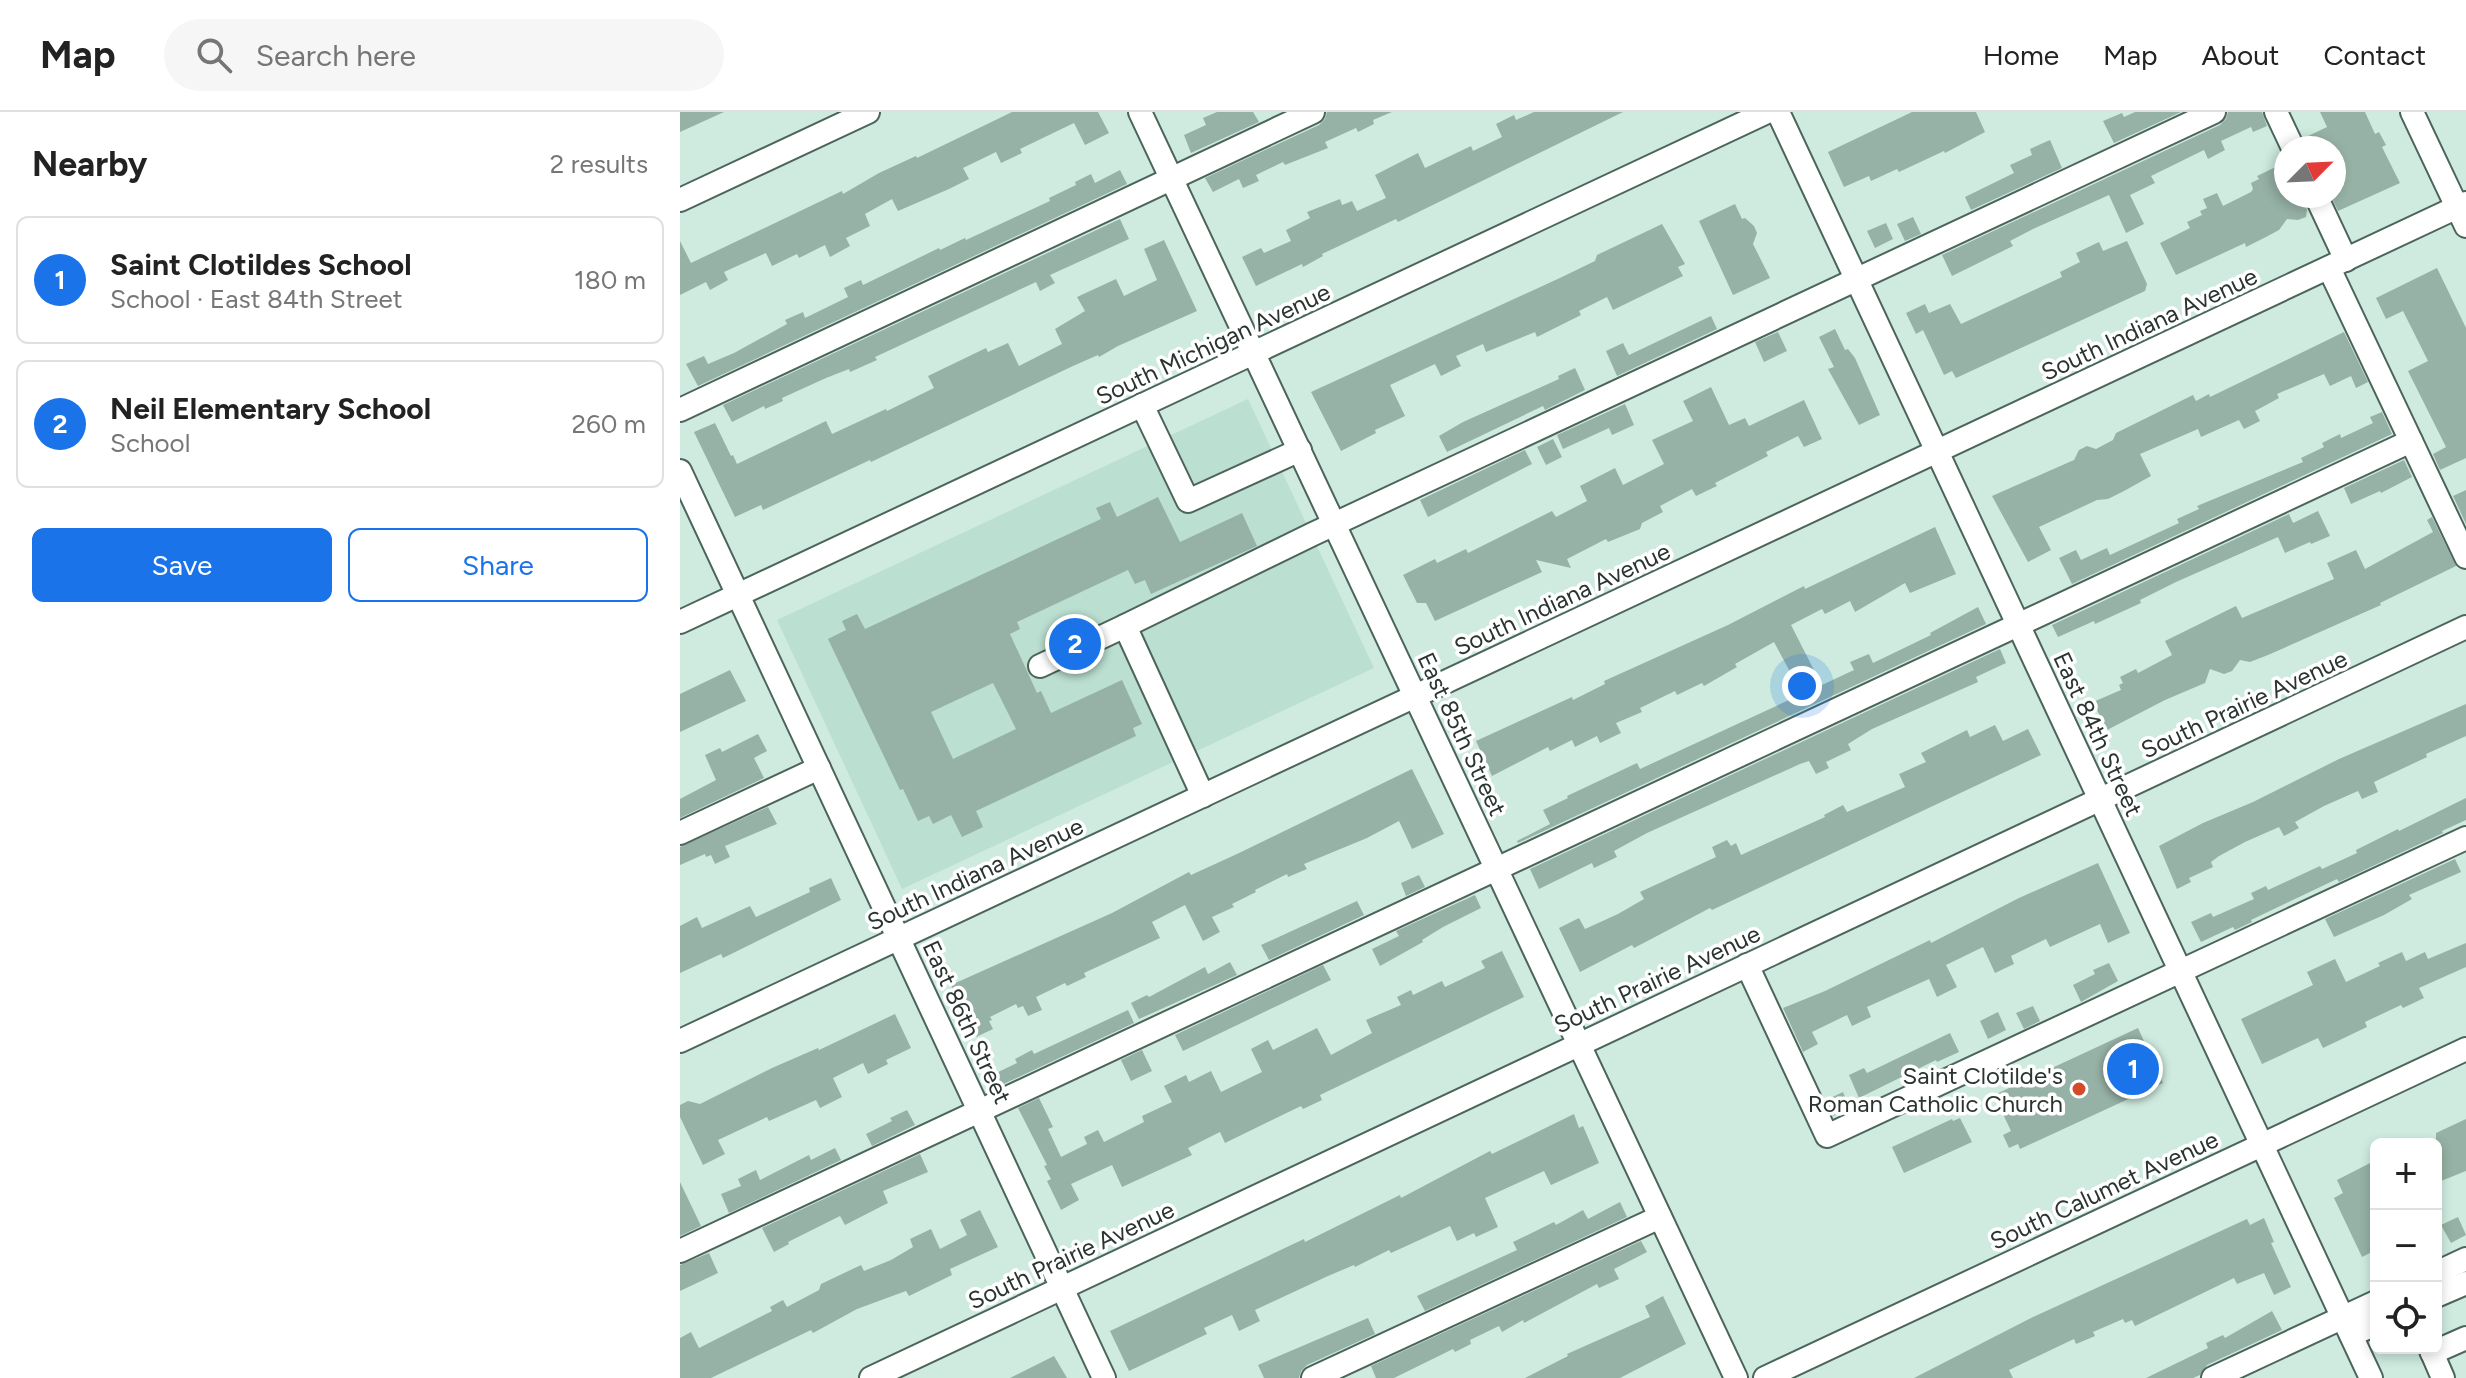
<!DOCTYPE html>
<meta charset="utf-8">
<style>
:root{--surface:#fff;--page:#f6f6f6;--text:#222;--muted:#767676;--line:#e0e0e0;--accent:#1a73e8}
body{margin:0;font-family:Figtree,sans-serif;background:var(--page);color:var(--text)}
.controls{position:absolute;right:24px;bottom:24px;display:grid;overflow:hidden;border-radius:12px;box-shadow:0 4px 12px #0003}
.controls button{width:72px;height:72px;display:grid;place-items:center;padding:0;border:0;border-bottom:2px solid var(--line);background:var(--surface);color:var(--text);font:40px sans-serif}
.compass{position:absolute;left:1594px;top:24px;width:72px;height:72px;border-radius:50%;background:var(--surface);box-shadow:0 4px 12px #0003;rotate:66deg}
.you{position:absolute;left:1122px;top:574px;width:28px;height:28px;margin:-20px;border:6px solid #fff;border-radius:50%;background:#1a73e8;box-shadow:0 0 0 12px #1a73e833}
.badge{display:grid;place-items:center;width:52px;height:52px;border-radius:50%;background:var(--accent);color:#fff;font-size:26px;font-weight:700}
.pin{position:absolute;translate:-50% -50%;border:4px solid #fff;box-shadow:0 2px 8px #0006}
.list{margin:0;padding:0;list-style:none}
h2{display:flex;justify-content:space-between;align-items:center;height:104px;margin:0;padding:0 32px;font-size:34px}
h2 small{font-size:26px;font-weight:400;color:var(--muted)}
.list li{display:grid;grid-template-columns:52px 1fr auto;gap:24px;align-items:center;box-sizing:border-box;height:128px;margin:0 16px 16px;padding:0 16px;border:2px solid var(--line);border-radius:12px}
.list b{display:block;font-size:30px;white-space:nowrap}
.list p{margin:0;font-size:26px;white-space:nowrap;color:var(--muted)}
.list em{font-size:26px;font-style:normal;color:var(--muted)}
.actions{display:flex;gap:16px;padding:24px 32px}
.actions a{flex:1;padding:18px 0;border:2px solid var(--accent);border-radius:12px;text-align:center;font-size:28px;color:var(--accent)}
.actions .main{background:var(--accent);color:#fff}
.icon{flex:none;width:44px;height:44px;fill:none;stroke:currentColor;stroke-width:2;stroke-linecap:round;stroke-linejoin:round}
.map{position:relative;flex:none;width:1786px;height:1266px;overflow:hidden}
header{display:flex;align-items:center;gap:48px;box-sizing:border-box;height:112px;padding:0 40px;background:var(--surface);border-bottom:2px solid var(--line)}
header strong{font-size:38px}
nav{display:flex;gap:44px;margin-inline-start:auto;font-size:28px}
.search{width:560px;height:72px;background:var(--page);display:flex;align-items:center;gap:20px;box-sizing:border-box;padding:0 28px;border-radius:44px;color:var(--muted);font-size:30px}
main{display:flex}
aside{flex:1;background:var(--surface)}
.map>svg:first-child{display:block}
</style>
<header>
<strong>Map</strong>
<div class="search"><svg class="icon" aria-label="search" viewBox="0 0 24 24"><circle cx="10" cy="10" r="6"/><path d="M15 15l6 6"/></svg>Search here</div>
<nav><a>Home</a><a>Map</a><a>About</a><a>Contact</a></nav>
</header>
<main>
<aside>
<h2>Nearby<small>2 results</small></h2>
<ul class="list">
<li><span class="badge">1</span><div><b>Saint Clotildes School</b><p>School · East 84th Street</p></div><em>180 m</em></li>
<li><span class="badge">2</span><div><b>Neil Elementary School</b><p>School</p></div><em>260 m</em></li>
</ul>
<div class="actions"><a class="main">Save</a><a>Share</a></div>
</aside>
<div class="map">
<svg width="1786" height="1266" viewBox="0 0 1786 1266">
<rect width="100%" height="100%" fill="#cfebdf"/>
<path fill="#bbdfd0" d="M568 287 694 556 222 777 97 508Z"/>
<g fill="#96b1a5" fill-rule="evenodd">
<path d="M0 0H44L0 20Z"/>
<path d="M332 0H418L429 21 405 33 394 11 340 37 342 41 321 51 316 40 283 56 289 67 269 77 218 99 212 87 185 102 190 114 166 126 170 134 150 145 145 133 119 146 117 142 92 154 86 141 44 160 48 168 30 178 26 170 0 183V129L11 151 162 79 163 82 199 61 236 44 237 46Z"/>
<path d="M537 0H573L579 10 511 41 504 23 526 13 523 6Z"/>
<path d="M647 0H712L693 8 694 12 678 20 676 16 645 30 648 36 605 53 603 50 576 63 579 69 563 76 559 67 533 80 525 66 639 13 645 7Z"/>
<path d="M854 0H943L718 110 716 107 642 142 643 144 623 155 622 152 576 174 562 145 581 136 584 141 611 129 606 118 630 106 627 100 660 87 662 93 672 89 677 99 706 86 695 63 738 41 745 56 791 34 793 39 822 25 816 12 834 3 836 8Z"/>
<path d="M1232 0H1296L1305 20 1265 41 1264 39 1219 60 1217 57 1191 69 1189 64 1164 75 1148 40Z"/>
<path d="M1455 0H1501L1434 31 1423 9 1442 1 1444 5Z"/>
<path d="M1548 0H1582L1587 14 1573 20 1571 15 1541 29 1545 38 1528 47 1524 38 1471 64 1475 71 1450 83 1464 112 1446 121 1429 83 1353 117 1330 129 1333 134 1272 164 1262 143 1540 13 1546 7Z"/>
<path d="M1640 0H1685L1695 22 1699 20 1706 33 1702 35 1720 71 1658 99 1651 84 1664 72 1654 51V36H1627L1624 26 1647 15Z"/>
<path d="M1370 28 1382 56 1291 98 1285 85 1334 61 1330 53 1352 43 1350 37Z"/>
<path d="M1606 50V84H1622L1627 98 1626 105 1618 108 1607 107 1599 118 1586 125 1566 135 1565 131 1496 163 1480 131 1510 116 1507 110 1522 103 1520 99 1527 96 1523 87 1537 81 1543 94 1571 80 1573 77 1571 71 1579 67 1577 64Z"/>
<path d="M440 58 447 72 18 274 6 252 24 244 28 252 54 241 107 212 105 208 123 200 125 206 168 185 164 176 181 168 183 173 259 136 260 138 285 126 286 128 370 89 369 86 396 73 395 70 411 62 415 71Z"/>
<path d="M1055 92 1062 107 1065 106 1074 114 1077 121 1073 132 1090 166 1053 183 1019 109Z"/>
<path d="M1233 105 1241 122 1225 129 1217 112Z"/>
<path d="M440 107 449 127 370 163 375 171 360 179 356 170 195 245 197 248 170 260 169 257 146 266 102 286 103 289 85 297 84 294 52 310 43 293Z"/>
<path d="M1206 111 1213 127 1195 136 1187 119Z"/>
<path d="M982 112 1005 152 998 155 1003 164 933 198 927 185 899 199 901 203 857 225 855 220 806 240 803 232 776 244 781 254 761 264 755 252 710 273 725 304 695 318 696 321 661 339 631 280 882 165 915 149 917 143Z"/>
<path d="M484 128 517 199 438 234 419 245 418 243 393 254 191 350 190 348 83 398 81 393 55 405 14 320 35 311 51 344 53 343 57 352 146 309 152 322 206 297 207 299 254 276 248 264 306 236 308 240 328 231 339 254 382 232 375 217 405 199 397 185 436 167 444 184 477 168 464 137Z"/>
<path d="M1447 129 1467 172 1465 179 1276 266 1272 259 1264 263 1243 218 1236 222 1226 201 1245 192 1249 201 1270 192 1281 212 1382 165 1380 160 1400 150 1396 141 1419 130 1423 139Z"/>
<path d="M1757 156 1786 216V346L1760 358 1753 342 1766 335 1728 259 1748 249 1723 199 1706 207 1696 186Z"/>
<path d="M1031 204 1037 217 937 264 926 239 943 231 949 243Z"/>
<path d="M1155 217 1165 238 1168 237 1175 246 1200 303 1179 313 1148 257 1154 255 1139 225Z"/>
<path d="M1098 220 1107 239 1084 250 1075 230Z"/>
<path d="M1664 220 1688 270 1676 276 1671 264 1650 274 1644 262 1597 282 1599 286 1575 299 1580 309 1564 317 1559 308 1521 325 1518 317 1460 342 1471 364 1444 379 1428 387 1417 388 1359 415 1371 438 1348 450 1312 384 1394 348 1399 338 1407 334 1416 337 1433 328 1436 321 1513 283 1516 289 1529 282 1530 285Z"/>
<path d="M895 256 905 278 865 298 863 294 767 340 759 324 783 310 879 267 878 264Z"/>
<path d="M1031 275 1049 313 1065 306 1069 314 1124 288 1142 327 1124 335 1118 324 1086 340 1088 344 1035 371 1037 374 1016 384 1012 377 980 394 983 400 962 411 960 417 928 430 926 427 887 447 891 456 856 448 862 460 755 509 746 491H737L723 463 755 447 757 451 786 437 788 441 872 399 876 405 907 389 900 374 935 356 943 373 984 352 972 328 1013 309 1003 289Z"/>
<path d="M945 292 954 313 932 323 929 316 883 337 877 323Z"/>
<path d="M1702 300 1712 322 1392 472 1379 446 1396 438 1401 448 1427 436 1430 443 1499 411 1497 407 1519 397 1517 394 1623 350 1621 346 1644 335 1642 331 1660 322 1661 326 1693 311 1690 305Z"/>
<path d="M873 327 882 345 866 353 857 335Z"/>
<path d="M845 338 852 352 748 405 740 388Z"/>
<path d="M1724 348 1732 365 1701 381 1700 379 1671 392 1664 376Z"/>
<path d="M1786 378V412L1773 384Z"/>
<path d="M478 385 500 430 562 401 577 434 471 482 465 468 455 472 448 458 337 510 340 517 330 522 357 581 361 579 371 601 442 568 462 612 453 616 456 624 296 699 303 715 282 725 271 703 253 712 249 704 238 709 223 677 220 678 148 527 166 518 162 509 177 502 185 517 421 407 416 396 430 390 437 405ZM313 571 336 617 273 647 251 600Z"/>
<path d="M1638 399 1650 424 1631 432 1630 430 1605 441 1598 425 1496 470 1460 488 1461 491 1415 512 1414 509 1378 525 1372 513 1609 402 1613 411Z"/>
<path d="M1752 405 1776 454 1700 491 1701 493 1588 543 1570 550 1560 548 1552 559 1544 562 1530 557 1525 571 1485 588 1427 618 1413 590 1441 578 1439 573 1443 571 1440 565 1456 557 1458 561 1492 543 1485 529 1556 494 1562 506 1654 467 1647 451 1676 438 1685 457 1753 420 1747 408Z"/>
<path d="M1255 415 1276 462 1230 481 1225 471 1175 500 1170 489 1145 502 1142 497 1111 513 1135 560 1142 573 1174 558 1170 550 1189 542 1193 551 1251 523 1250 521 1298 495 1306 512 838 731 837 729 870 712 863 698 888 686 887 684 957 651 960 657 1122 582 1094 530 1055 552 1057 555 1024 574 1022 571 997 583 995 579 960 596 962 600 936 611 941 621 920 631 917 624 895 635 892 628 870 639 868 635 812 664 796 629 892 585 893 588 925 572 924 569 1048 513 1124 474 1125 477Z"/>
<path d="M1320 537 1326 551 1296 565 1298 570 1192 617 1168 632 1171 638 1146 650 1149 656 1136 662 1129 649 1120 652 967 721 934 739 937 745 914 756 912 751 859 777 850 757Z"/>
<path d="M50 558 66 589 0 620V582Z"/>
<path d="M1786 592V624L1746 642 1747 645 1694 670 1698 680 1682 687 1678 679 1644 694 1615 710 1619 716 1604 724 1599 715 1565 730 1539 744 1531 750 1533 755 1509 766 1511 770 1497 777 1479 734 1523 711 1573 690 1659 647Z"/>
<path d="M1315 613 1323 629 1348 617 1361 643 1032 798 1030 796 975 825 954 836 952 833 900 860 879 816 899 806 905 817 938 802 964 787 960 780 1036 745 1032 735 1047 728 1051 734 1056 731 1061 743 1145 705 1144 703 1163 693 1167 700 1225 675 1219 662 1246 650 1241 641 1287 618 1290 625Z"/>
<path d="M78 622 87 639 74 646 84 666 0 706V687L36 668 25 643 40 636 42 640Z"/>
<path d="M732 657 764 722 732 737 719 709 687 726 624 752 627 757 608 765 607 762 575 778 576 780 552 792 554 795 532 805 540 820 523 829 505 793 472 810 480 826 404 861 406 865 387 874 385 871 356 885 362 898 348 904 343 894 338 896 336 892 310 905 312 908 309 909 313 917 296 925 271 873 432 801 509 760 511 763 557 742Z"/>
<path d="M1786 686V708L1762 719 1763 721 1659 770 1657 767 1571 808 1572 810 1555 818 1553 815 1521 830 1511 810 1531 801 1533 805 1574 787 1571 781 1586 774 1588 778 1640 754 1642 757 1677 741 1676 738 1718 717 1719 719Z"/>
<path d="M88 695 97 712 45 734 50 745 35 752 31 743 26 745 25 742 0 753V735Z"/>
<path d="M1775 747 1781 760 1729 783 1732 787 1704 803 1654 825 1645 807Z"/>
<path d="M1418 751 1450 821 1428 831 1420 812 1370 835 1366 827 1331 844 1334 852 1315 861 1303 835 1266 853 1277 875 1257 885 1249 867 1187 895 1191 905 1172 914 1167 903 1132 920 1138 932 1123 940 1103 896 1145 879 1250 828 1251 831 1339 786Z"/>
<path d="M739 763 745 775 726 784 721 771Z"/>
<path d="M151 766 161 788 43 846 41 842 0 861V814L17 805 22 816 70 794 76 805 130 780 129 776Z"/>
<path d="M795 783 801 796 763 815 742 828 743 830 700 854 692 837 719 824 716 819Z"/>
<path d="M677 789 684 803 589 848 581 833Z"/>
<path d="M1786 831V855L1739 876 1744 886 1723 896 1721 893 1685 910 1687 915 1643 936 1638 926 1582 952 1561 907 1633 873 1627 860 1655 847 1666 870 1700 854 1698 851 1722 840 1726 849 1745 840 1748 847Z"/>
<path d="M822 839 844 885 640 983 642 988 623 997 621 994 545 1031 540 1020 508 1036 512 1043 442 1075 432 1053 391 1072 399 1088 381 1098 367 1069 371 1067 364 1054 367 1053 338 996 359 986 373 1015 368 1017 381 1045 407 1032 404 1025 418 1018 424 1030 464 1010 462 1004 492 990 484 974 506 963 509 970 531 959 541 980 582 960 571 937 588 928 593 938 637 916 651 943 692 921 686 908 721 893 717 885 731 878 733 883 762 869 765 875 805 856 801 849Z"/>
<path d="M550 850 557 863 459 907 451 891 467 883 469 885 525 855 528 862Z"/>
<path d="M1429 851 1438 869 1401 890 1393 873 1415 862 1413 858Z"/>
<path d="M643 853 651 868 503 939 495 923Z"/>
<path d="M1353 894 1360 909 1344 917 1336 901Z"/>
<path d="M448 898 454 911 315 976 310 964 337 951 335 947 352 938 354 942Z"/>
<path d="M1318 900 1326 918 1308 927 1300 909Z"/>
<path d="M215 902 231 936 206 948 208 952 188 962 183 951 153 966 162 985 140 996 136 988 89 1009 87 1005 38 1028 45 1042 23 1053 0 1005V993L8 989 20 992 92 956 138 936 139 938Z"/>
<path d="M1458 916 1483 971 1340 1037 1338 1032 1329 1036 1323 1023 1331 1019 1314 983Z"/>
<path d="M1270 921 1279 940 1257 950 1256 948 1179 986 1169 963 1184 956 1187 961Z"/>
<path d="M462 938 472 959 451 969 441 948Z"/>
<path d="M1163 980 1170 996 1153 1004 1146 988Z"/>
<path d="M227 998 235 1013 192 1034 186 1022 212 1009 210 1006Z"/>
<path d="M894 1002 899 1016 903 1014 919 1051 871 1073 864 1059 805 1086 818 1115 796 1125 794 1121 777 1129 770 1114 711 1141 709 1138 675 1155 674 1153 648 1164 575 1198 580 1209 559 1219 552 1203 524 1216 527 1222 449 1259 430 1219 624 1127 625 1130 720 1083 721 1086 810 1039 812 1042Z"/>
<path d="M1280 1006 1292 1030 1224 1061 1212 1035 1272 1007 1273 1009Z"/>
<path d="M1786 1007V1059L1756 1071V1021Z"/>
<path d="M155 1036 161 1048 49 1101 41 1082 61 1074 58 1067 76 1058 80 1068 129 1043 131 1048Z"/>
<path d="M240 1042 248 1060 203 1079 208 1091 165 1113 160 1104 108 1130 109 1132 94 1140 82 1116Z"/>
<path d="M1696 1048V1138L1682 1145 1654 1086 1663 1081 1657 1068Z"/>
<path d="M0 1070 21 1114 0 1124Z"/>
<path d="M940 1090 947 1105 745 1199 737 1184 837 1138 833 1130 874 1110 876 1113 903 1098 908 1107Z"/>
<path d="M300 1098 318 1135 270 1157 272 1163 229 1184 226 1179 177 1197 133 1221 131 1218 31 1266H0V1226L11 1220 19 1236 92 1199 90 1195 103 1188 107 1195 139 1178 141 1172 181 1153 184 1159 211 1148 233 1135 230 1127 251 1117 260 1137 287 1123 280 1108Z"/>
<path d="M1778 1105 1786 1123 1771 1131 1761 1113Z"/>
<path d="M1584 1106 1594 1130 1591 1131 1611 1175 1594 1183 1584 1161 1557 1172 1554 1166 1455 1214 1452 1208 1445 1211 1443 1207 1413 1220 1415 1224 1396 1232 1394 1227 1375 1236 1329 1258 1333 1266H1234L1351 1206 1567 1107 1570 1113Z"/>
<path d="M961 1129 967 1140 934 1157 939 1167 919 1176 917 1172 844 1211 843 1208 822 1220 819 1214 790 1228 791 1232 775 1240 773 1237 714 1266H696L691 1254Z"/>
<path d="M29 1141 38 1161 0 1179V1153Z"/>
<path d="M983 1184 1006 1232 940 1266H845L888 1244 887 1242 970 1205 965 1194Z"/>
<path d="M1592 1199 1602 1218 1527 1253 1520 1263 1513 1266H1466L1528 1236 1526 1231 1543 1223 1545 1226Z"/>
<path d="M688 1206 695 1222 627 1253 621 1259 619 1266H584L578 1253Z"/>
<path d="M374 1244 387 1266H330Z"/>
</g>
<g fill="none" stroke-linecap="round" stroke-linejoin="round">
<defs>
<g id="minor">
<path d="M460 0 1056 1266"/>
<path d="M1098 0 1691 1266"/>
<path d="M1596 0 1613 36"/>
<path d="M1732 0 1786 114"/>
<path d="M1636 84 1666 148"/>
<path d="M0 88 188 0"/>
<path d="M1649 156 1786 445"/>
<path d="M462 293 508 389 620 338"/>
<path d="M0 298 633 0"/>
<path d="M0 359 424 1266"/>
<path d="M0 510 1087 0"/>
<path d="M445 514 633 422 1534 0"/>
<path d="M360 554 445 514 523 684"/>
<path d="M0 721 139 656"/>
<path d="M1067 853 1147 1024 1786 726"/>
<path d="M0 929 1786 91"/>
<path d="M0 1139 1731 329"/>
<path d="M1756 1161 1786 1147"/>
<path d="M1756 1184 1786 1171"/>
<path d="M1671 1223 1696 1212"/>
<path d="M1750 1236 1763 1266"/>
<path d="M1752 1241 1786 1226"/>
<path d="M191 1266 1786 515"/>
<path d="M633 1266 980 1105"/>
<path d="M1085 1266 1786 937"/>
<path d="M1533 1266 1696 1190"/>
</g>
</defs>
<use href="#minor" stroke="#4c655b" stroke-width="26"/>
<use href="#minor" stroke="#fff" stroke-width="22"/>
</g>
<circle fill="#d44a2b" stroke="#fff" stroke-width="3" cx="1399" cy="977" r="8"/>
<g text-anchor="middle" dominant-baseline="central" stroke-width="7" stroke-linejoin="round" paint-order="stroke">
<g font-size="24" fill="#2a3531" stroke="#fff">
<text transform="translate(1469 212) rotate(-25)">South Indiana Avenue</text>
<text transform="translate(533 232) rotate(-25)">South Michigan Avenue</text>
<text transform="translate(882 487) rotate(-25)">South Indiana Avenue</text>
<text transform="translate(1564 592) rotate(-25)">South Prairie Avenue</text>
<text transform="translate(782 622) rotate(65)">East 85th Street</text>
<text transform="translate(1418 622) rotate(65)">East 84th Street</text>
<text transform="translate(295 762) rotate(-25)">South Indiana Avenue</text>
<text transform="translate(977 867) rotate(-25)">South Prairie Avenue</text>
<text transform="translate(287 910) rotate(65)">East 86th Street</text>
<text transform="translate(1424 1078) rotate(-25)">South Calumet Avenue</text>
<text transform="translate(391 1143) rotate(-25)">South Prairie Avenue</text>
</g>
<g font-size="24" fill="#2a3531" stroke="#fff" text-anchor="end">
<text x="1383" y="963">Saint Clotilde's<tspan x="1383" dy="28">Roman Catholic Church</tspan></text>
</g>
</g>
</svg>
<div class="controls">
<button>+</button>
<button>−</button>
<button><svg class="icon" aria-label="locate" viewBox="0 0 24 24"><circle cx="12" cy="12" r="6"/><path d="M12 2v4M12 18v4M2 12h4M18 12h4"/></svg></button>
</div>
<svg class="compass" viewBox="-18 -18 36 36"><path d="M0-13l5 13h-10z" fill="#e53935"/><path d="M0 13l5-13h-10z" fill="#767676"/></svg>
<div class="you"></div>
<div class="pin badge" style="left:1453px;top:957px">1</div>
<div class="pin badge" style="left:395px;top:532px">2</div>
</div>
</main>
